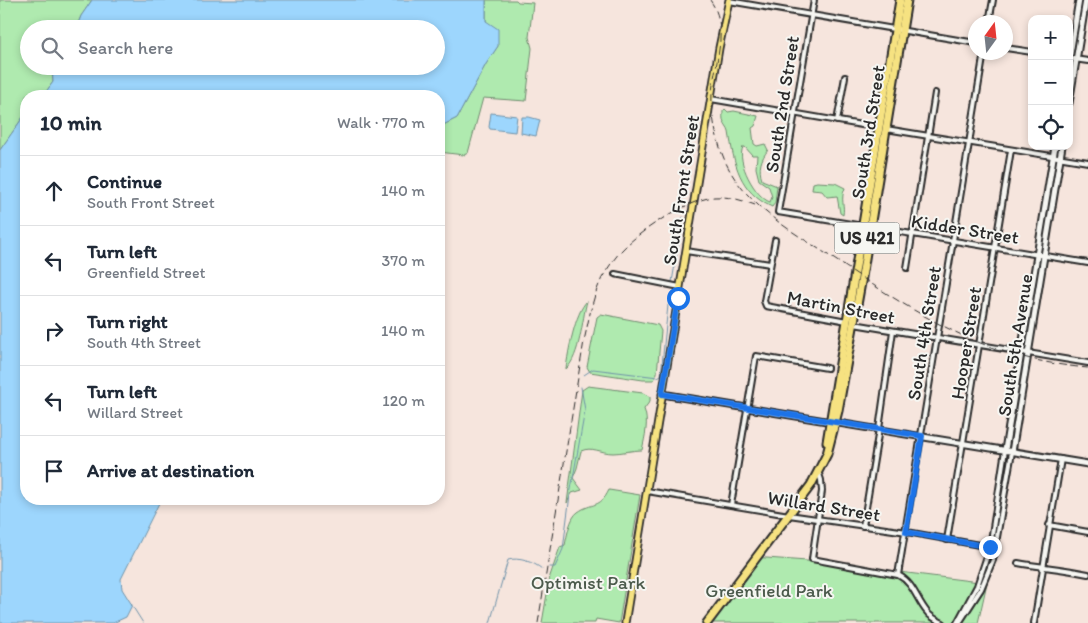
<!DOCTYPE html>
<meta charset="utf-8">
<style>
:root{--surface:#fff;--page:#f6f6f7;--text:#1f2937;--muted:#747a83;--line:#e0e1e3}
body{margin:0;font-family:Itim,sans-serif;background:var(--page);color:var(--text)}
.controls{position:absolute;right:15px;top:15px;display:grid;overflow:hidden;border-radius:10px;box-shadow:0 2px 8px #0003}
.controls button{width:45px;height:45px;display:grid;place-items:center;padding:0;border:0;border-bottom:1px solid var(--line);background:var(--surface);color:var(--text);font:25px sans-serif}
.compass{position:absolute;left:968px;top:15px;width:45px;height:45px;border-radius:50%;background:var(--surface);box-shadow:0 2px 8px #0003;rotate:15deg}
.stop{position:absolute;width:15px;height:15px;margin:-11px;border:4px solid #1a73e8;border-radius:50%;background:#fff}
.stop.end{background:#1a73e8;border-color:#fff;box-shadow:0 1px 5px #0008}
.list{margin:0;padding:0;list-style:none}
h2{display:flex;justify-content:space-between;align-items:center;height:65px;margin:0;padding:0 20px;font-size:21px}
h2 small{font-size:16px;font-weight:400;color:var(--muted)}
.list li{display:grid;grid-template-columns:32px 1fr auto;gap:15px;align-items:center;box-sizing:border-box;height:70px;padding:0 20px;border-top:1px solid var(--line)}
.list b{display:block;font-size:19px;white-space:nowrap}
.list p{margin:0;font-size:16px;white-space:nowrap;color:var(--muted)}
.list em{font-size:16px;font-style:normal;color:var(--muted)}
.icon{flex:none;width:28px;height:28px;fill:none;stroke:currentColor;stroke-width:2;stroke-linecap:round;stroke-linejoin:round}
.map{position:relative;flex:none;width:1088px;height:623px;overflow:hidden}
.search{position:absolute;background:var(--surface);box-shadow:0 2px 8px #0003;left:20px;top:20px;width:425px;height:55px;display:flex;align-items:center;gap:12px;box-sizing:border-box;padding:0 18px;border-radius:28px;color:var(--muted);font-size:19px}
.panel{position:absolute;background:var(--surface);box-shadow:0 2px 8px #0003;left:20px;top:90px;width:425px;height:415px;border-radius:20px}
.map>svg:first-child{display:block}
</style>
<div class="map">
<svg width="1088" height="623" viewBox="0 0 1088 623">
<rect width="100%" height="100%" fill="#f6e5dd"/>
<filter id="ink" filterUnits="userSpaceOnUse"><feTurbulence type="fractalNoise" baseFrequency=".02" numOctaves="2"/><feDisplacementMap in="SourceGraphic" scale="10" xChannelSelector="R" yChannelSelector="G"/><feConvolveMatrix kernelMatrix="1 2 1 2 8 2 1 2 1" color-interpolation-filters="sRGB"/></filter>
<g filter="url(#ink)">
<g fill="#afeaaf" stroke="#6d8a6d" fill-rule="evenodd">
<path d="M0 0H92L81 16 76 29H29V66H52L53 82 43 96H26V113L0 150Z"/>
<path d="M486 0H516L518 2 533 3 529 37 532 48 526 101 483 98 468 153 464 155 439 152V127L457 118 486 64 498 46 486 21Z"/>
<path d="M725 109 728 112 734 111 758 116 755 126 752 128 754 144 757 146 765 144 768 150C761 159 758 168 762 180L777 186 775 203 772 207C739 192 734 163 729 132 728 128 725 126 724 122 722 119 723 114 723 111ZM743 147H745L752 155H757L756 168 759 180 769 187 772 197 770 202C755 197 736 161 743 147Z"/>
<path d="M817 182 835 183 845 188C840 200 845 205 843 215L840 213 837 196 827 197 822 191 812 190 813 183Z"/>
<path d="M587 301C582 320 580 356 566 369 568 352 575 313 587 301Z"/>
<path d="M601 314 658 325 661 331 657 373 654 380H643L590 372 587 367 597 317Z"/>
<path d="M588 386 643 393 650 397V401L644 409C649 421 645 437 642 450 632 450 622 453 613 453 601 453 592 446 581 451L577 468 573 478 582 490 572 493 567 503 582 390Z"/>
<path d="M609 490 640 495 619 623 596 619 595 623H542L550 576 560 547 565 545C567 536 570 517 578 512 592 502 600 509 609 490Z"/>
<path d="M753 557 820 562 987 583 978 623H701Z"/>
</g>
<g fill="#9dd6fd" stroke="#6f92a9">
<path d="M92 0H486V21L498 29V46L486 64 457 118 439 127V96H43L53 82 52 66H436V29H76L81 16Z"/>
<path d="M26 113V499H161L121 579 122 589 132 605 126 617 113 623H0V150Z"/>
<path d="M491 113 517 116 515 132 490 129 489 127Z"/>
<path d="M522 117H529L540 120 536 136 521 133Z"/>
</g>
<g fill="none" stroke-linecap="round" stroke-linejoin="round">
<g stroke="#6f92a9" stroke-width="1">
<path d="M672 282 683 217"/>
<path d="M584 375 593 369 658 377 661 375 668 305"/>
<path d="M549 567H555L563 549 570 495 585 410 581 387"/>
<path d="M131 604 143 623"/>
<path d="M490 623 508 560C518 557 534 562 542 569"/>
</g>
<defs>
<g id="street">
<path d="M814 0 778 212 863 226"/>
<path d="M729 1 976 43"/>
<path d="M989 22 993 0"/>
<path d="M1006 48 1032 52"/>
<path d="M1074 59 1088 61"/>
<path d="M711 99 879 128"/>
<path d="M837 121 845 77"/>
<path d="M886 129 1088 162"/>
<path d="M870 227 1088 263"/>
<path d="M775 240 764 301 766 306 847 321"/>
<path d="M686 251 770 264"/>
<path d="M907 268 935 93"/>
<path d="M615 274 680 287"/>
<path d="M854 324 1088 363"/>
<path d="M819 474 821 480 822 491 812 559 898 575C914 583 916 599 927 612 930 617 937 620 943 623"/>
<path d="M647 491 789 515 907 532 996 548"/>
<path d="M731 505 756 356 827 368"/>
<path d="M1049 525 1088 532"/>
<path d="M863 526 879 429 893 331"/>
<path d="M947 540 1011 150"/>
<path d="M1018 563C1041 567 1064 569 1088 574"/>
<path d="M898 575C927 401 956 227 984 52"/>
<path d="M957 623 977 586 990 547 1005 450"/>
<path d="M959 623 981 589 993 560 1012 452"/>
<path d="M1034 623 1061 459"/>
</g>
<g id="secondary">
<path d="M1069 60 1079 0"/>
<path d="M1069 103 1086 0"/>
<path d="M662 394 1088 464"/>
<path d="M1005 450 1055 146"/>
<path d="M1012 452 1062 146"/>
</g>
<path id="primary" d="M625 623 719 48 729 0"/>
<g id="highway">
<path d="M827 442 900 0"/>
<path d="M707 623 811 485 827 454 838 411 862 277 907 0"/>
</g>
</defs>
<use href="#street" stroke="#2b2b2b" stroke-width="8"/>
<use href="#secondary" stroke="#2b2b2b" stroke-width="9"/>
<use href="#primary" stroke="#2b2b2b" stroke-width="9"/>
<use href="#highway" stroke="#2b2b2b" stroke-width="11"/>
<use href="#street" stroke="#f6f6f2" stroke-width="4"/>
<use href="#secondary" stroke="#f6f6f2" stroke-width="5"/>
<use href="#primary" stroke="#f6e281" stroke-width="5.5"/>
<use href="#highway" stroke="#f6e281" stroke-width="7"/>
<g stroke="#2b2b2b" stroke-width="1" stroke-dasharray="8 4" stroke-linecap="butt">
<path d="M710 0C730 28 715 61 712 92 711 109 714 127 719 144 724 163 735 182 749 196 771 220 801 237 828 255 879 289 930 324 988 346 1020 358 1054 365 1088 368"/>
<path d="M538 623 584 341C589 319 592 298 602 278 609 266 617 254 627 245 646 227 688 200 714 197 728 196 742 200 755 205"/>
</g>
</g>
</g>
<g fill="none" stroke-linecap="round" stroke-linejoin="round" filter="url(#ink)">
<path stroke="#1a73e8" stroke-width="6" d="M678 298 662 394 922 436 906 532 990 547"/>
</g>
<g text-anchor="middle" dominant-baseline="central" stroke-width="4" stroke-linejoin="round" paint-order="stroke">
<rect fill="#f6f6f2" stroke="#686867" stroke-width="1" x="834.5" y="222.5" width="65" height="31" rx="4"/>
<g font-size="18" font-weight="bold" fill="#2b2b2b">
<text x="867" y="238">US 421</text>
</g>
<g font-size="19" fill="#2b2b2b" stroke="#f6f6f2">
<text transform="translate(782 104) rotate(-81)">South 2nd Street</text>
<text transform="translate(868 132) rotate(-81)">South 3rd Street</text>
<text transform="translate(681 190) rotate(-81)">South Front Street</text>
<text transform="translate(965 229) rotate(9)">Kidder Street</text>
<text transform="translate(841 307) rotate(11)">Martin Street</text>
<text transform="translate(924 333) rotate(-81)">South 4th Street</text>
<text transform="translate(966 343) rotate(-81)">Hooper Street</text>
<text transform="translate(1015 345) rotate(-81)">South 5th Avenue</text>
<text transform="translate(824 506) rotate(9)">Willard Street</text>
</g>
<g font-size="19" fill="#4c5b4c" stroke="#f6f6f2">
<text x="588" y="582">Optimist Park</text>
<text x="769" y="590">Greenfield Park</text>
</g>
</g>
</svg>
<div class="controls">
<button>+</button>
<button>−</button>
<button><svg class="icon" aria-label="locate" viewBox="0 0 24 24"><circle cx="12" cy="12" r="6"/><path d="M12 2v4M12 18v4M2 12h4M18 12h4"/></svg></button>
</div>
<svg class="compass" viewBox="-18 -18 36 36"><path d="M0-13l5 13h-10z" fill="#e53935"/><path d="M0 13l5-13h-10z" fill="#747a83"/></svg>
<div class="stop" style="left:678px;top:298px"></div>
<div class="stop end" style="left:990px;top:547px"></div>
<div class="search"><svg class="icon" aria-label="search" viewBox="0 0 24 24"><circle cx="10" cy="10" r="6"/><path d="M15 15l6 6"/></svg>Search here</div>
<section class="panel">
<h2>10 min<small>Walk · 770 m</small></h2>
<ul class="list">
<li><svg class="icon" aria-label="ahead" viewBox="0 0 24 24"><path d="M12 20V5M6 11l6-6 6 6"/></svg><div><b>Continue</b><p>South Front Street</p></div><em>140 m</em></li>
<li><svg class="icon" aria-label="left" viewBox="0 0 24 24"><path d="M17 20v-9H6M10 6l-5 5 5 5"/></svg><div><b>Turn left</b><p>Greenfield Street</p></div><em>370 m</em></li>
<li><svg class="icon" aria-label="right" viewBox="0 0 24 24"><path d="M7 20v-9h11M14 6l5 5-5 5"/></svg><div><b>Turn right</b><p>South 4th Street</p></div><em>140 m</em></li>
<li><svg class="icon" aria-label="left" viewBox="0 0 24 24"><path d="M17 20v-9H6M10 6l-5 5 5 5"/></svg><div><b>Turn left</b><p>Willard Street</p></div><em>120 m</em></li>
<li><svg class="icon" aria-label="arrive" viewBox="0 0 24 24"><path d="M6 21V4h12l-3 4 3 4H6"/></svg><div><b>Arrive at destination</b></div></li>
</ul>
</section>
</div>
